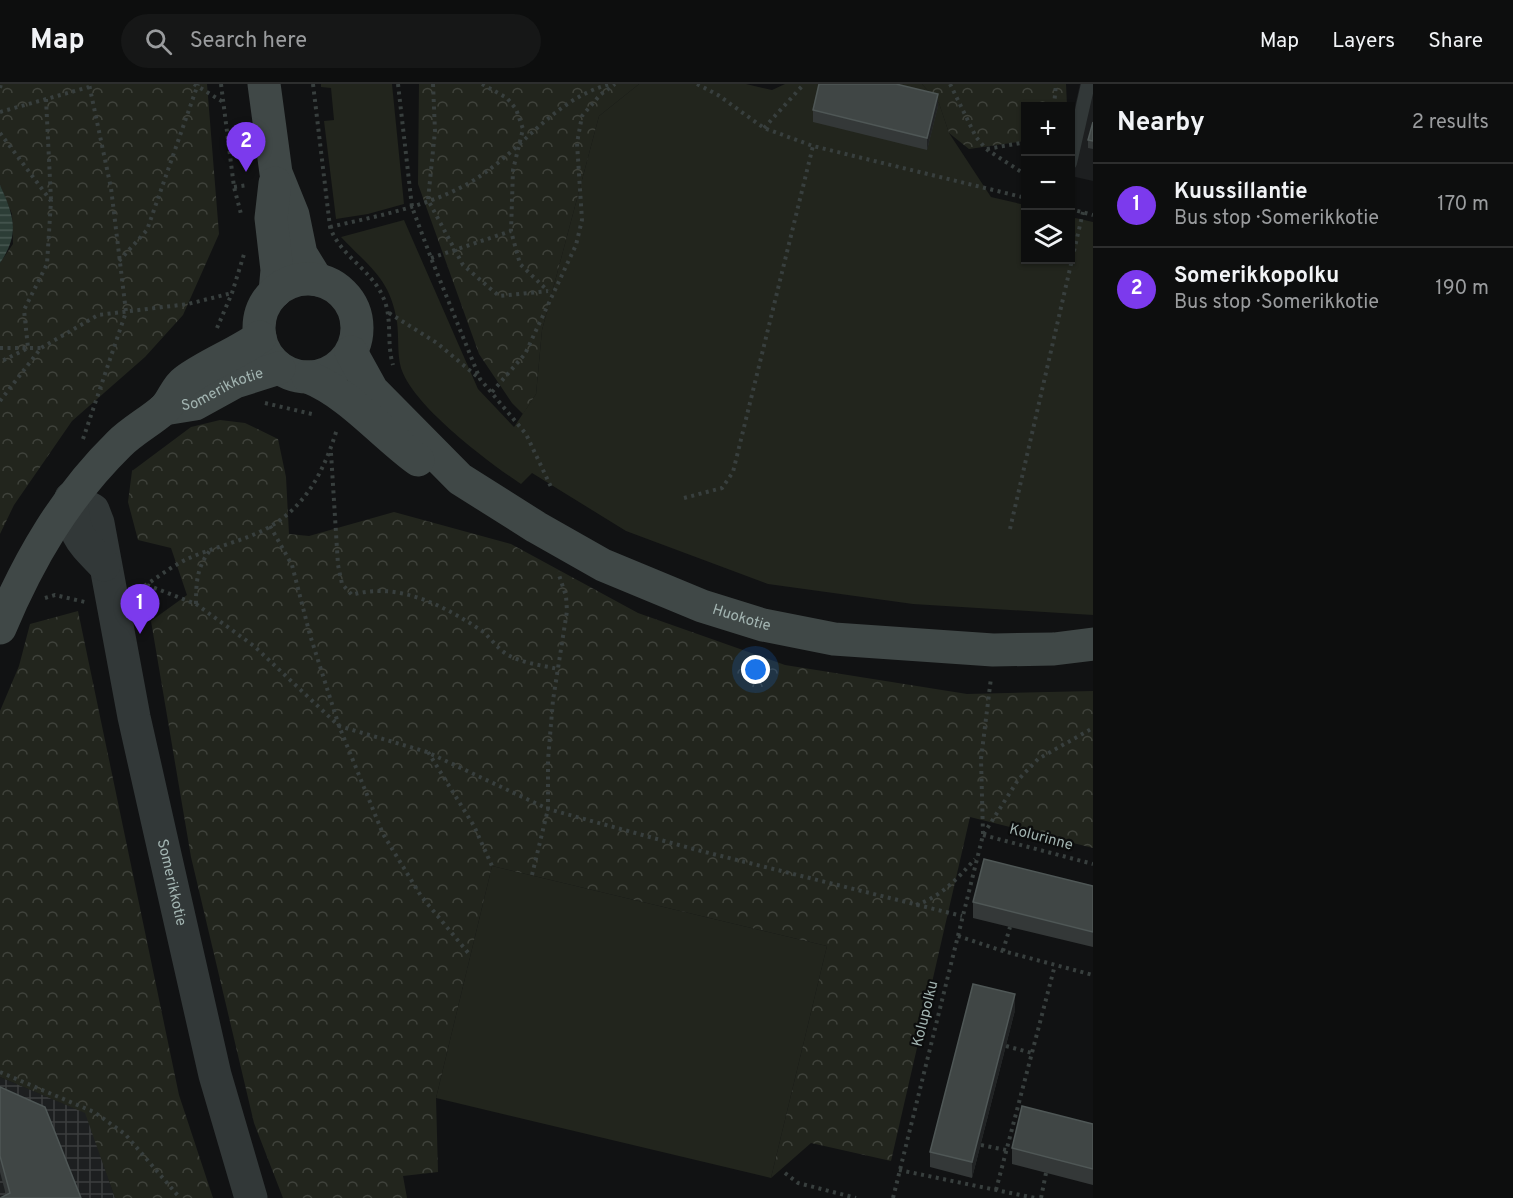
<!DOCTYPE html>
<meta charset="utf-8">
<style>
:root{--surface:#0d0e0e;--page:#161717;--text:#f1f3f6;--muted:#9a9c9e;--line:#2d2e2e;--accent:#7c3aed}
body{margin:0;font-family:Overpass,sans-serif;background:var(--page);color:var(--text)}
.controls{position:absolute;right:18px;top:18px;display:grid;overflow:hidden;border-radius:0px;box-shadow:0 2px 4px #0004}
.controls button{width:54px;height:54px;display:grid;place-items:center;padding:0;border:0;border-bottom:2px solid var(--line);background:var(--surface);color:var(--text);font:30px sans-serif}
.you{position:absolute;left:756px;top:586px;width:21px;height:21px;margin:-15px;border:4px solid #fff;border-radius:50%;background:#1a73e8;box-shadow:0 0 0 9px #1a73e833}
.badge{display:grid;place-items:center;width:39px;height:39px;border-radius:50%;background:var(--accent);color:#fff;font-size:20px;font-weight:700}
.pin{position:absolute;translate:-50% -50px;filter:drop-shadow(0 2px 3px #0008)}
.pin::after{content:'';position:absolute;top:32px;width:21px;height:18px;background:inherit;clip-path:polygon(0 0,100% 0,50% 100%)}
.list{margin:0;padding:0;list-style:none}
h2{display:flex;justify-content:space-between;align-items:center;height:78px;margin:0;padding:0 24px;font-size:26px}
h2 small{font-size:20px;font-weight:400;color:var(--muted)}
.list li{display:grid;grid-template-columns:39px 1fr auto;gap:18px;align-items:center;box-sizing:border-box;height:84px;padding:0 24px;border-top:2px solid var(--line)}
.list b{display:block;font-size:22px;white-space:nowrap}
.list p{margin:0;font-size:20px;white-space:nowrap;color:var(--muted)}
.list em{font-size:20px;font-style:normal;color:var(--muted)}
.icon{flex:none;width:33px;height:33px;fill:none;stroke:currentColor;stroke-width:2;stroke-linecap:round;stroke-linejoin:round}
.map{position:relative;flex:none;width:1093px;height:1114px;overflow:hidden}
header{display:flex;align-items:center;gap:36px;box-sizing:border-box;height:84px;padding:0 30px;background:var(--surface);border-bottom:2px solid var(--line)}
header strong{font-size:28px}
nav{display:flex;gap:33px;margin-inline-start:auto;font-size:21px}
.search{width:420px;height:54px;background:var(--page);display:flex;align-items:center;gap:15px;box-sizing:border-box;padding:0 21px;border-radius:33px;color:var(--muted);font-size:22px}
main{display:flex}
aside{flex:1;background:var(--surface)}
.map>svg:first-child{display:block}
</style>
<header>
<strong>Map</strong>
<div class="search"><svg class="icon" aria-label="search" viewBox="0 0 24 24"><circle cx="10" cy="10" r="6"/><path d="M15 15l6 6"/></svg>Search here</div>
<nav><a>Map</a><a>Layers</a><a>Share</a></nav>
</header>
<main>
<div class="map">
<svg width="1093" height="1114" viewBox="0 0 1093 1114">
<defs>
<pattern id="industrial-grid" width="8" height="8" patternUnits="userSpaceOnUse" patternTransform="scale(1.5)"><rect width="8" height="8" fill="#1d1f20"/><path d="M0 4h8M4 0v8" fill="none" stroke="#3b3d3e"/></pattern>
<pattern id="forest-crowns" width="20" height="18" patternUnits="userSpaceOnUse" patternTransform="scale(1.5)"><rect width="20" height="18" fill="#22251d"/><path d="M2 6a3 3 0 1 1 6 0M12 15a3 3 0 1 1 6 0" fill="none" stroke="#3f423b"/></pattern>
<pattern id="water-rules" width="6" height="5" patternUnits="userSpaceOnUse" patternTransform="scale(1.5)"><rect width="6" height="5" fill="#2c3d36"/><path d="M0 2.5h6" fill="none" stroke="#475751"/></pattern>
</defs>
<rect width="100%" height="100%" fill="#111213"/>
<path fill="#1d1f20" d="M1080 0H1093V97L1071 92V40Z"/>
<path fill="url(#industrial-grid)" d="M0 993 86 1029 115 1114H0Z"/>
<g fill="#22251d">
<path d="M321 0H392L404 120 368 130 336 135 324 37 334 36 331 4 321 3Z"/>
<path d="M639 0H746L772 6 785 0H922L939 19 949 49 991 113 1025 121 1026 176H1070L1071 133 1093 138V531L913 520 768 500 626 447 532 389 521 400C488 378 413 322 401 284 397 270 399 253 397 238 390 194 370 184 341 153L404 136 478 305 514 343 536 310 542 246 599 32Z"/>
<path d="M492 782 827 862 771 1094 436 1014Z"/>
</g>
<g fill="url(#forest-crowns)">
<path d="M0 0H207L219 150 183 231 145 273 72 337 14 421 0 450V179L13 160 12 130 0 101Z"/>
<path d="M419 0H639L599 32 542 246 536 310 523 330 512 319 479 270 418 100Z"/>
<path d="M922 0H1066L1067 22H1026L1025 57 969 65 949 49 939 19Z"/>
<path d="M220 336 245 339 278 355 286 393 289 450 309 452 394 428 511 460 638 529 785 581 967 610 1093 607V764L970 733 891 1077 811 1059 771 1094 827 862 492 782 436 1014 438 1088 403 1092 407 1114H283L254 1039 191 773 151 537 187 511 171 464 138 456 128 418 132 387 191 343Z"/>
<path d="M78 527 179 1011 213 1114H115L85 1029 0 993V627L19 582 30 540Z"/>
</g>
<path fill="url(#water-rules)" d="M0 101C14 132 20 150 0 179Z"/>
<g fill="none" stroke-linecap="round" stroke-linejoin="round">
<g stroke="#383f3e" stroke-width="4" stroke-dasharray="3 4.5" stroke-linecap="butt">
<path d="M194 0 223 18"/>
<path d="M221 0 234 103 241 130"/>
<path d="M313 0 330 143C340 172 371 185 383 213 393 234 386 258 393 281"/>
<path d="M398 0 412 123 431 174 480 295 526 350 552 405"/>
<path d="M433 0 435 47 428 116 463 181 499 212 548 207"/>
<path d="M482 0 507 14 516 25 523 45 513 86 511 147 520 180 548 207"/>
<path d="M697 0 718 11 764 44 813 62 1026 114"/>
<path d="M950 0 976 53 986 65 1026 91"/>
<path d="M0 4 1 0"/>
<path d="M46 15 51 116"/>
<path d="M1054 22 1056 0"/>
<path d="M0 28 89 3"/>
<path d="M764 44 804 0"/>
<path d="M0 49 51 117 47 180 24 226 28 264 0 278"/>
<path d="M987 65 1026 58"/>
<path d="M234 103 248 101"/>
<path d="M1070 125 1093 131"/>
<path d="M330 143C377 132 427 123 469 99 520 70 551 16 610 0"/>
<path d="M431 174 511 147"/>
<path d="M119 177 147 146 198 0"/>
<path d="M389 229 437 259 480 295"/>
<path d="M217 244 232 209 245 167"/>
<path d="M0 264H41"/>
<path d="M492 308 525 270 576 161 582 136 577 59 582 32 600 11 615 0"/>
<path d="M0 317 41 264 98 231 188 220 232 209"/>
<path d="M265 319 316 331"/>
<path d="M83 355 126 228 111 104 89 0"/>
<path d="M331 369 338 481 342 500 352 511C397 497 445 522 482 547 490 553 496 563 505 569 520 579 541 581 558 585"/>
<path d="M684 414 722 404 733 388 813 62"/>
<path d="M270 442 292 481 310 551 339 642 383 750 421 812 470 871"/>
<path d="M1010 445 1083 128"/>
<path d="M147 501 196 520 254 562 339 642 427 668 548 725 697 766 962 832"/>
<path d="M138 506C154 496 169 484 185 476 212 463 246 457 271 442 308 420 325 384 337 345"/>
<path d="M45 514 55 511 85 518"/>
<path d="M196 520C196 497 197 483 211 465"/>
<path d="M428 668 474 742 492 782"/>
<path d="M983 750 981 675 991 594"/>
<path d="M983 751 1093 780"/>
<path d="M532 791 548 725V676L553 616 567 527 566 512 558 488"/>
<path d="M916 821C942 812 957 795 975 775"/>
<path d="M958 852 1003 867 1093 891"/>
<path d="M1003 867 1010 843"/>
<path d="M1006 962 1032 969"/>
<path d="M0 988 94 1028 125 1050 180 1114"/>
<path d="M981 1061 1006 1066"/>
<path d="M899 1086 1035 1114"/>
<path d="M785 1089 798 1099 856 1114"/>
<path d="M996 1106 1055 881"/>
<path d="M893 1114 983 751 1018 696 1038 675 1093 644"/>
<path d="M1041 1114 1046 1089"/>
</g>
<path stroke="#323838" stroke-width="14" d="M1070 79 1088 0"/>
<g stroke="#323838" stroke-width="33">
<path id="s1" d="M71 414 93 426 98 439 134 633 161 753 215 991 251 1114"/>
<path d="M71 414C74 452 78 454 104 481"/>
</g>
<g stroke="#404847" stroke-width="33">
<path d="M264 0 276 89 293 131 301 170 317 196"/>
<path d="M275 99 271 134 277 186 275 208"/>
<circle cx="308" cy="244" r="49"/>
<path id="s2" d="M351 268 372 306 460 395 536 443 603 481 702 522 763 541 834 555 993 566 1054 565 1093 560"/>
<path d="M308 293C350 310 381 349 418 376"/>
<path id="s3" d="M164 325 195 320 235 298 279 284"/>
<path d="M0 544C29 475 65 413 119 360 132 347 149 338 163 326 172 319 175 304 185 297 208 280 236 270 260 253"/>
</g>
</g>
<g fill="#343838">
<path d="M938 22 927 66 813 38V26Z"/>
<path d="M1093 38V65L1088 64V56Z"/>
<path d="M1093 802V863L973 834V818Z"/>
<path d="M1015 926 972 1094 930 1083V1068Z"/>
<path d="M0 1003 81 1114 6 1111 0 1088Z"/>
<path d="M1093 1040V1101L1012 1080V1064Z"/>
</g>
<g fill="#212324">
<path d="M938 10V22L927 66V54Z"/>
<path d="M1015 910V926L972 1094V1078Z"/>
</g>
<g fill="#404645" stroke="#4f5756" stroke-width="1.5">
<path d="M819 0H896L938 10 927 54 813 26Z"/>
<path d="M1093 38V57L1088 56Z"/>
<path d="M984 775 1093 802V848L973 818Z"/>
<path d="M973 900 1015 910 972 1078 930 1068Z"/>
<path d="M0 1003 45 1023 81 1114H0L10 1109 0 1072Z"/>
<path d="M1022 1022 1093 1040V1085L1012 1064Z"/>
</g>
<g text-anchor="middle" dominant-baseline="central" stroke-width="4.5" stroke-linejoin="round" paint-order="stroke">
<g font-size="15" fill="#a2b4b1" stroke="#0c0d0d">
<text stroke="none"><textPath href="#s3" startOffset="62">Somerikkotie</textPath></text>
<text stroke="none"><textPath href="#s2" startOffset="484">Huokotie</textPath></text>
<text transform="translate(1041 754) rotate(15)">Kolurinne</text>
<text stroke="none"><textPath href="#s1" startOffset="406">Somerikkotie</textPath></text>
<text transform="translate(926 930) rotate(-76)">Kolupolku</text>
</g>
</g>
</svg>
<div class="controls">
<button>+</button>
<button>−</button>
<button><svg class="icon" aria-label="layers" viewBox="0 0 24 24"><path d="M12 4l9 5-9 5-9-5zM3 14l9 5 9-5"/></svg></button>
</div>
<div class="you"></div>
<div class="pin badge" style="left:140px;top:550px">1</div>
<div class="pin badge" style="left:246px;top:88px">2</div>
</div>
<aside>
<h2>Nearby<small>2 results</small></h2>
<ul class="list">
<li><span class="badge">1</span><div><b>Kuussillantie</b><p>Bus stop · Somerikkotie</p></div><em>170 m</em></li>
<li><span class="badge">2</span><div><b>Somerikkopolku</b><p>Bus stop · Somerikkotie</p></div><em>190 m</em></li>
</ul>
</aside>
</main>
